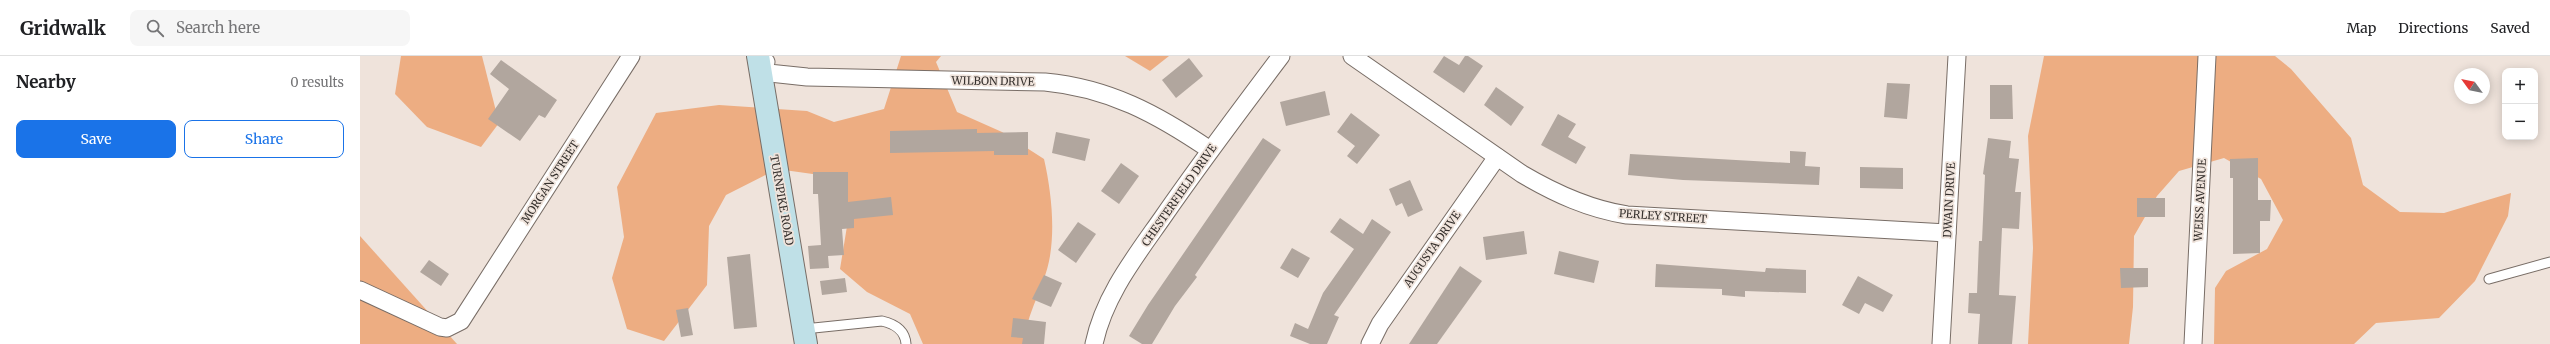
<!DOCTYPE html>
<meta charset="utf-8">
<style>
:root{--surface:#fff;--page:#f6f6f6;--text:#202124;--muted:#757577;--line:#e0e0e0;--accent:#1a73e8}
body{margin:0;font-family:Merriweather,serif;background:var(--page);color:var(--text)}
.controls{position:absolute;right:12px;top:12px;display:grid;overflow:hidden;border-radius:8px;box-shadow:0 2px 10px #0003}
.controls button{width:36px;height:36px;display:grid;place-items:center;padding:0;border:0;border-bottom:1px solid var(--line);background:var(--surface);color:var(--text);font:20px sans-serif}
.compass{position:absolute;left:2094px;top:12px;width:36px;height:36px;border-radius:50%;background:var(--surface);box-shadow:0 2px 10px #0003;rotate:303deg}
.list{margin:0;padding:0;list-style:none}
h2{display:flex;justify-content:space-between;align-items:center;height:52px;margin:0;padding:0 16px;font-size:17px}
h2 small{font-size:13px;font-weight:400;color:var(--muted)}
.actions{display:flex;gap:8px;padding:12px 16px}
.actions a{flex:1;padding:9px 0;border:1px solid var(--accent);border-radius:8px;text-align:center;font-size:14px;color:var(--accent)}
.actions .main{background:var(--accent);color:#fff}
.icon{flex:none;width:22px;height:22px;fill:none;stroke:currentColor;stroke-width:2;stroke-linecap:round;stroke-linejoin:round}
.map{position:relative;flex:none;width:2190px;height:288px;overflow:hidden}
header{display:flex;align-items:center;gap:24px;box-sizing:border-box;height:56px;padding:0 20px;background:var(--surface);border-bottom:1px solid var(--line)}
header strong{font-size:19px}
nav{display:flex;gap:22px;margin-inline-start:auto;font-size:14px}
.search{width:280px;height:36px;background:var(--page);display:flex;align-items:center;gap:10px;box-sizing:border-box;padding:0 14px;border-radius:8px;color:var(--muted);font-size:15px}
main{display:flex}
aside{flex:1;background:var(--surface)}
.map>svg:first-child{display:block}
</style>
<header>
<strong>Gridwalk</strong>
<div class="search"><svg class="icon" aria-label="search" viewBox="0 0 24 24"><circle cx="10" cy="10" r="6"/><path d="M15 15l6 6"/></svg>Search here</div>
<nav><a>Map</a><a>Directions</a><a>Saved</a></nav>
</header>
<main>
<aside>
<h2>Nearby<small>0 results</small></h2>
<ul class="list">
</ul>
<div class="actions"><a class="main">Save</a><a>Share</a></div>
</aside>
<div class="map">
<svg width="2190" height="288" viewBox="0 0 2190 288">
<rect width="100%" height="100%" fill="#efe3db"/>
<g fill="#edad82">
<path d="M41 0H122L139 67 121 91 67 71 35 38Z"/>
<path d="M541 0H581L576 6 597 56 642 76 684 103C691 134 695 169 690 200 685 231 666 257 664 288H563L550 258 507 236 480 213 489 158 474 121 417 113 366 139 349 170 347 229 304 285 267 273 252 222 264 181 257 131 296 57 359 49 447 55 474 66 524 53Z"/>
<path d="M765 0H809L790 15Z"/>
<path d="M1684 0H1915L1931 13 1991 82 2003 129 2040 156 2084 157 2151 137 2148 160 2115 225 2079 262 2016 267 1994 288H1854L1855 232 1866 215 1907 193 1923 164 1901 123 1864 102 1819 115 1797 140 1774 180 1773 251 1769 288H1668L1673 192 1668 80Z"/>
<path d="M0 180 97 288H0Z"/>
</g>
<g fill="#b1a69e">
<path d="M1084 0 1099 9 1105 0H1108L1123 10 1104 37 1073 16Z"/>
<path d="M829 2 843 20 816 42 802 24Z"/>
<path d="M141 4 197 44 185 62 179 59 160 85 128 63 149 33 130 18Z"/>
<path d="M1527 27 1550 28 1547 63 1524 61Z"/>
<path d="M1630 29H1652L1653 63H1630Z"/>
<path d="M1136 31 1164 51 1151 70 1124 49Z"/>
<path d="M965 35 970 59 926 70 920 46Z"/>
<path d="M991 57 1020 79 997 108 987 100 995 90 977 76Z"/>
<path d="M1198 58 1216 68 1208 81 1226 91 1216 108 1181 89Z"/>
<path d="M617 73V77L668 76V99H634V95L530 97V75Z"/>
<path d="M696 76 730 83 725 105 692 97Z"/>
<path d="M903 82 921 94 835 219 837 221 815 250 792 288H782L769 280 788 249Z"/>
<path d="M1628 82 1651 85 1649 102 1659 103 1655 136H1661L1659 173 1642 172 1639 239 1656 240 1652 288H1618L1620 258 1608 257 1609 237H1617L1619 185H1622L1625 119 1623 118Z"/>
<path d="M1430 95 1446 96 1445 110 1460 111 1459 129 1323 124 1268 119 1270 98 1430 107Z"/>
<path d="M1898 102V144H1911L1910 165H1900V197L1873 198V122H1870V103Z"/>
<path d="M761 107 779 120 759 148 741 135Z"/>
<path d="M1500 111 1543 112V133L1500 132Z"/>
<path d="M453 116H488V146L531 141 533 159 494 163V172L482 173 484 199 468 200 469 212 450 213 448 190 461 189 458 138H453Z"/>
<path d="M1050 124 1063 154 1048 161 1042 147 1036 150 1029 133Z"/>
<rect x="1777" y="142" width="28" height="19"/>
<path d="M980 162 1003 178 1012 163 1031 176 974 259 979 261 967 288H950L930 280 935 267 948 273 963 237 994 193 970 176Z"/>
<path d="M718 166 736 178 716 207 698 194Z"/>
<path d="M1164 175 1167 198 1126 204 1123 181Z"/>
<path d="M932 192 950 202 938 222 920 212Z"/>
<path d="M1199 195 1239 205 1234 227 1194 218Z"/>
<path d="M390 198 397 271 374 273 367 201Z"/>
<path d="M69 204 89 218 81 230 60 216Z"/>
<path d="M1296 208 1405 216 1406 212 1446 214V237L1385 235V241L1362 239V233L1295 231Z"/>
<path d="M1100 210 1122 225 1077 288H1049Z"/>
<path d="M1760 212H1788V231L1761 232Z"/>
<path d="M684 219 702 227 691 251 672 243Z"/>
<path d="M1498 220 1533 239 1523 256 1505 247 1499 258 1482 249Z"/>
<path d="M485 222 487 236 462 239 460 225Z"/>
<path d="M328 252 333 279 321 281 316 254Z"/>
<path d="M653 262 686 266 684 288H662L663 282 651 281Z"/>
</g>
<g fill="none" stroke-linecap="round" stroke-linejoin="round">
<defs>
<g id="lane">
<path d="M2129 223 2190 206"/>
<path d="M444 273 522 265C535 268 545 274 546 288"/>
</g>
<g id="street">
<path d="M992 0 1162 118C1196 138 1229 153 1267 159L1587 177"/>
<path d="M406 6 400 16 447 21 685 26C749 32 797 58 850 94"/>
<path d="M0 234 80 271 87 272 101 265 271 0"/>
<path d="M734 288C744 240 775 201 803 161 841 106 881 53 921 0"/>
<path d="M1010 288 1020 268 1137 101"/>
<path d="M1581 288 1597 0"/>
<path d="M1833 288 1847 0"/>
</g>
<path id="secondary" d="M398 0 446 288"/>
</defs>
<use href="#lane" stroke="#786d66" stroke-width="11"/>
<use href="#street" stroke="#786d66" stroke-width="19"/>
<use href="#secondary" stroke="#786d66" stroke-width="24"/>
<use href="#lane" stroke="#fff" stroke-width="9"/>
<use href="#street" stroke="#fff" stroke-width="17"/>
<use href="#secondary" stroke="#bfe0e7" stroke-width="22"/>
</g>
<g text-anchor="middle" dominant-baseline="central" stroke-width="3.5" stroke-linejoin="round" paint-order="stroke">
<g font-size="11" fill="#36312e" stroke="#efe3db">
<text transform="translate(633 25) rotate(1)">WILBON DRIVE</text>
<text transform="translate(190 126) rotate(-57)">MORGAN STREET</text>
<text transform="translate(819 139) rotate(-55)">CHESTERFIELD DRIVE</text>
<text transform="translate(422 144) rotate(80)">TURNPIKE ROAD</text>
<text transform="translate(1589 144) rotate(-87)">DWAIN DRIVE</text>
<text transform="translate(1840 144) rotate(-87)">WEISS AVENUE</text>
<text transform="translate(1303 160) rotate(4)">PERLEY STREET</text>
<text transform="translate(1072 193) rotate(-55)">AUGUSTA DRIVE</text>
</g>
</g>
</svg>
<div class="controls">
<button>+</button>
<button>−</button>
</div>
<svg class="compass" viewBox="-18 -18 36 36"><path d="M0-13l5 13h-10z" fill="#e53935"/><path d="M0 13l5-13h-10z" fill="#757577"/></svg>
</div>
</main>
